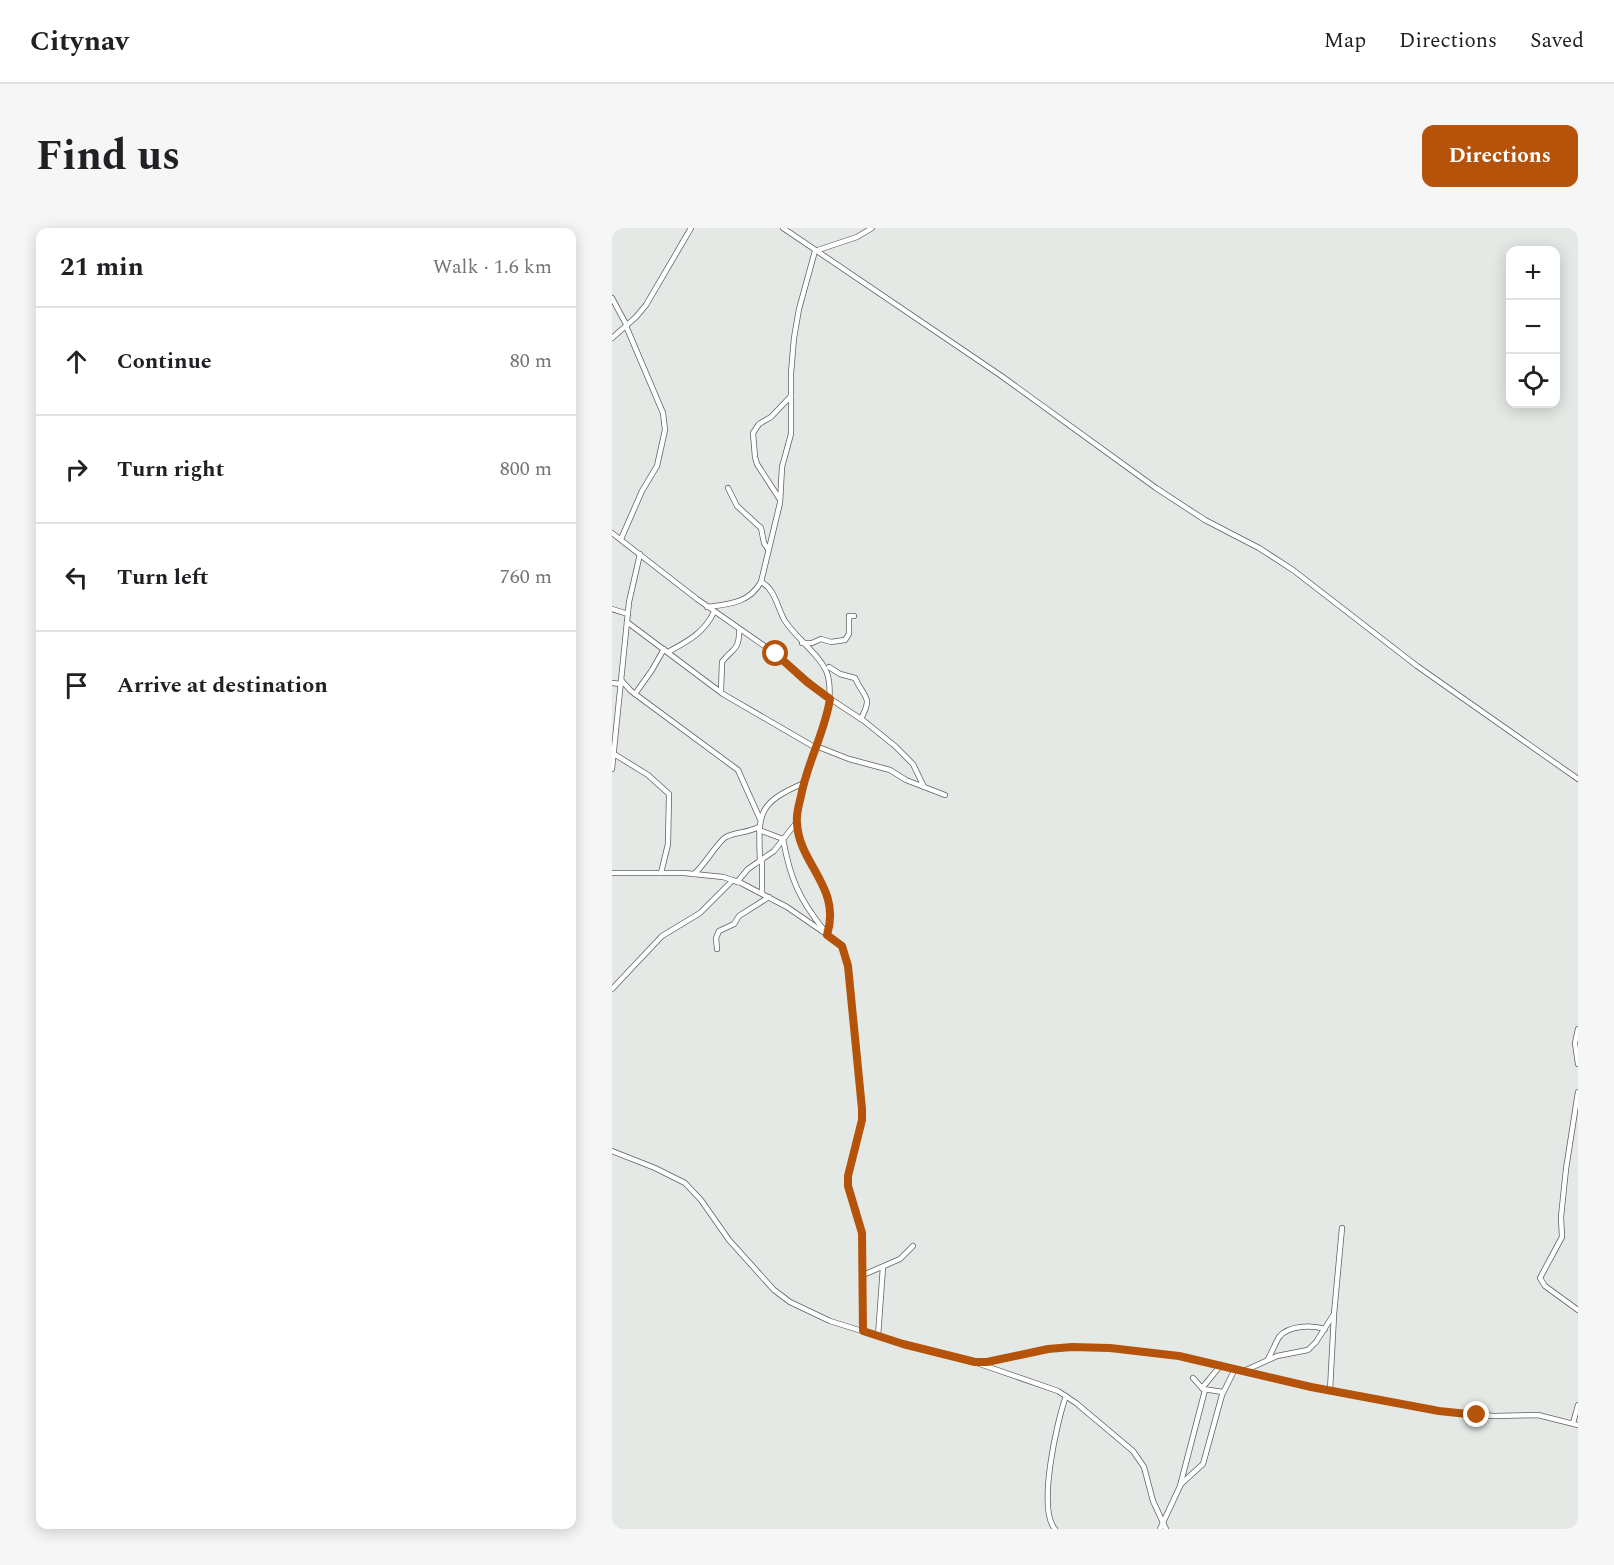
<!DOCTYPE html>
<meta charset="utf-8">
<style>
:root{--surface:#fff;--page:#f6f6f6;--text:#202124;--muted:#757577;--line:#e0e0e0;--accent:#b45309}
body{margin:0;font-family:Spectral,serif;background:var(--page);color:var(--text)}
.controls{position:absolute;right:18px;top:18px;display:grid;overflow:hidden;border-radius:12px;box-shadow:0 3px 15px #0003}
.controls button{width:54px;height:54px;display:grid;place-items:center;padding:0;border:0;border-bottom:2px solid var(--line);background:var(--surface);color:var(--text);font:30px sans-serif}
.stop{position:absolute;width:18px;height:18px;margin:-14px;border:4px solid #b45309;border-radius:50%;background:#fff}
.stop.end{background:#b45309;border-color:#fff;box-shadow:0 2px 6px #0008}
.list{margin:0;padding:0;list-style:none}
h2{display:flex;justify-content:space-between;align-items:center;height:78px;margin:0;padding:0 24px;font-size:26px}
h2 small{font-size:20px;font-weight:400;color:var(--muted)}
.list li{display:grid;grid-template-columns:39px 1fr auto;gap:18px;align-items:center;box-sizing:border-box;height:108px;padding:0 24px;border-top:2px solid var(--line)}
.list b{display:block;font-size:22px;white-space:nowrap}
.list em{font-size:20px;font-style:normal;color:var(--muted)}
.icon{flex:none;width:33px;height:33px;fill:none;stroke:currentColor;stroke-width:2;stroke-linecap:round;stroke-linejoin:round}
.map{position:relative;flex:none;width:966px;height:1301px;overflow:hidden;border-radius:12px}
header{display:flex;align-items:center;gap:36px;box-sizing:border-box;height:84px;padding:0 30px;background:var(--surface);border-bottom:2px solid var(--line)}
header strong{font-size:28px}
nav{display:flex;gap:33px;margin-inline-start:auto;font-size:21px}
.intro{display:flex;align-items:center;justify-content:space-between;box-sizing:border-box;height:144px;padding:0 36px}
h1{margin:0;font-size:42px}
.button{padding:15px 27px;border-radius:12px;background:var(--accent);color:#fff;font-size:21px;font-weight:700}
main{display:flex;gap:36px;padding:0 36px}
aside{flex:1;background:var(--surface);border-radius:12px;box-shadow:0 3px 15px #0003}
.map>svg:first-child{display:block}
</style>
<header>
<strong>Citynav</strong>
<nav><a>Map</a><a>Directions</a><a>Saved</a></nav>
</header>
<div class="intro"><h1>Find us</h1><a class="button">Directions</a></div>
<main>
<aside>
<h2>21 min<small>Walk · 1.6 km</small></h2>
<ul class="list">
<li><svg class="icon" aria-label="ahead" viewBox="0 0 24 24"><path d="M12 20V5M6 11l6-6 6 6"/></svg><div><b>Continue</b></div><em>80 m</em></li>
<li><svg class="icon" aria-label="right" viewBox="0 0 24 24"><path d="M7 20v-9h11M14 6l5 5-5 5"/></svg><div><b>Turn right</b></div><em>800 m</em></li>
<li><svg class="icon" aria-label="left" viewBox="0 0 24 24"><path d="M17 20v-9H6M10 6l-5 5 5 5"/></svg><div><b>Turn left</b></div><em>760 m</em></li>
<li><svg class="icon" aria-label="arrive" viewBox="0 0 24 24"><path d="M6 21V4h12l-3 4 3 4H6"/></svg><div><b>Arrive at destination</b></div></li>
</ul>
</aside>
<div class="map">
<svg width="966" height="1301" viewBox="0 0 966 1301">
<rect width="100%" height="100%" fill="#e4e9e5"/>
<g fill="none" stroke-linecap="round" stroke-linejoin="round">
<defs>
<g id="minor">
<path d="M171 0 388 147 544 260 593 292 647 320 681 342 805 438 966 551"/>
<path d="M0 70 15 98"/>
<path d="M0 110 24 89 34 77 79 0"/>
<path d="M116 260 125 278 149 300 152 315 156 321"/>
<path d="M167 270 145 236 143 229 141 205 147 196 159 189 179 168"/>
<path d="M0 305 85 371 164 426 211 466 252 493 283 518 301 536 312 559"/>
<path d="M9 311 30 263 45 238 53 202 51 185 14 98"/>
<path d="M149 354C163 360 166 382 173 393 185 411 208 427 215 445 219 457 218 470 216 483 207 512 195 541 188 571 187 579 184 586 184 594 186 636 230 661 215 707"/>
<path d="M95 379C118 376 137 375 149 354L168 275 170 239 179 206V145L182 110 187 81 203 23 245 9 260 0"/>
<path d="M0 381 16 386"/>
<path d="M15 394 111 466 204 520"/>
<path d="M190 415H200L209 411 219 414 233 412 237 406V388H242"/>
<path d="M56 424C76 413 92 405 102 384"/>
<path d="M217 439 228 446 243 450C253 472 261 467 249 491"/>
<path d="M10 453 19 463 126 542 148 591"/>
<path d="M0 455 9 456"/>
<path d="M109 463 110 434C119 421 128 423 127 402"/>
<path d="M23 466 40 442 52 421"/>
<path d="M204 518 237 531 278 542 294 552 333 567"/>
<path d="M2 526 36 547 57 566 56 616 49 645"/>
<path d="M0 541 17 374 28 326"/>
<path d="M147 602 171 611C178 650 187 671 212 702"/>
<path d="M150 632V665"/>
<path d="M148 633C146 584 146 575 192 555"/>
<path d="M0 645H72L111 649 129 655 175 679 220 710 230 719 235 732 250 881V892L236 948V958L250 1005 251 1103"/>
<path d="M82 646C92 638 107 612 114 609 124 604 135 605 147 599"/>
<path d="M125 654 136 641 162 623 184 595"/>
<path d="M105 721 104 710 107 703 122 696 127 688 157 669"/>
<path d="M0 761 50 708 88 685 121 652"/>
<path d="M966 801 963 815 966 836"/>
<path d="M966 864 954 941 949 989 950 1009 928 1050 933 1058 966 1082"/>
<path d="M0 923 43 940 73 955 89 972 117 1012 162 1062 178 1074 218 1093 291 1116 363 1134H375L436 1121 460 1119 498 1120 567 1128 699 1159 827 1183 882 1188 926 1187 966 1197"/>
<path d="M251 1047 288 1031 301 1018"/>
<path d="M266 1108 271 1039"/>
<path d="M656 1131C660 1124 663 1116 667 1109 677 1097 699 1097 713 1101"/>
<path d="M365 1135 446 1163 464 1175 521 1223 532 1239 541 1273 554 1301"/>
<path d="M632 1143 665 1128 696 1122 704 1114 722 1086 730 1000"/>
<path d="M581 1150 591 1161 611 1164"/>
<path d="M590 1160 609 1137"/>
<path d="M718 1162 722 1087"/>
<path d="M961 1195 966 1177"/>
<path d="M568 1258 593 1162"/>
<path d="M443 1301C425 1281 445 1193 454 1168"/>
<path d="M548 1301 569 1256 591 1236 610 1167 623 1141"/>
</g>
</defs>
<use href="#minor" stroke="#5d625e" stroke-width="6"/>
<use href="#minor" stroke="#fff" stroke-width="4.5"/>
</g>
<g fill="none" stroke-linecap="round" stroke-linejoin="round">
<path stroke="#b45309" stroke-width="8" d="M164 426 195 454 218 471C213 504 195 535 189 568 187 577 184 585 185 595 187 637 230 659 215 707L230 718 236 738 250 881V892L236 948V958L250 1005 251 1103 291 1116 363 1134H375L436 1121 460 1119 498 1120 567 1128 699 1159 827 1183 865 1187"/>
</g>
</svg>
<div class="controls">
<button>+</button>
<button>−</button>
<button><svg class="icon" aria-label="locate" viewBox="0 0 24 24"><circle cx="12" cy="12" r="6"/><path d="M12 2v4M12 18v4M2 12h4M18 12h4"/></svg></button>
</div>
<div class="stop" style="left:164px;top:426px"></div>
<div class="stop end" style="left:865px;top:1187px"></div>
</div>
</main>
